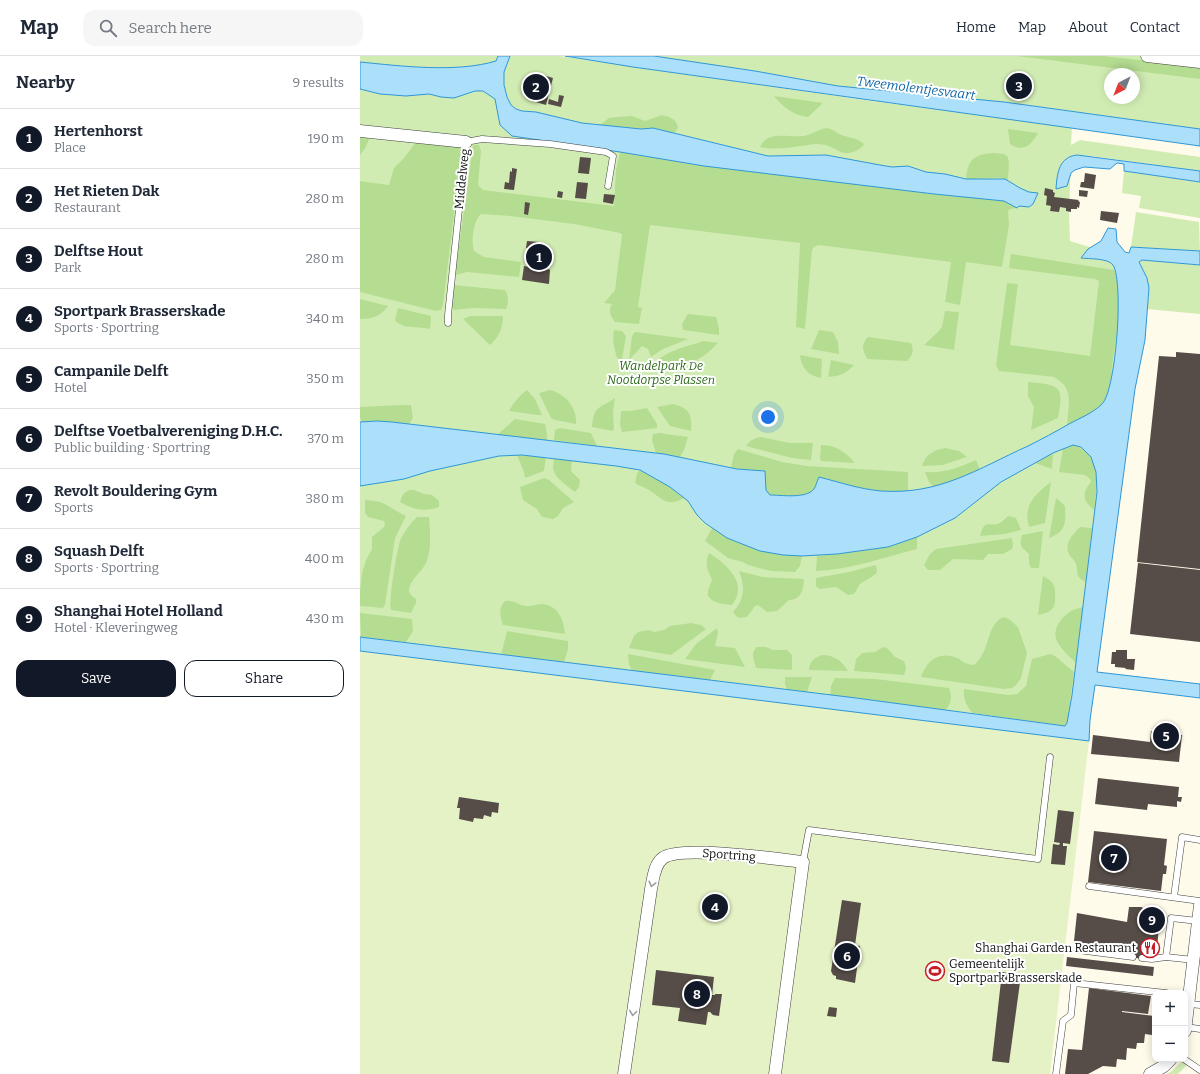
<!DOCTYPE html>
<meta charset="utf-8">
<style>
:root{--surface:#fff;--page:#f6f6f7;--text:#1f2937;--muted:#747a83;--line:#e0e1e3;--accent:#111827}
body{margin:0;font-family:Bitter,serif;background:var(--page);color:var(--text)}
.controls{position:absolute;right:12px;bottom:12px;display:grid;overflow:hidden;border-radius:8px;box-shadow:0 2px 10px #0003}
.controls button{width:36px;height:36px;display:grid;place-items:center;padding:0;border:0;border-bottom:1px solid var(--line);background:var(--surface);color:var(--text);font:20px sans-serif}
.compass{position:absolute;left:744px;top:12px;width:36px;height:36px;border-radius:50%;background:var(--surface);box-shadow:0 2px 10px #0003;rotate:222deg}
.you{position:absolute;left:408px;top:361px;width:14px;height:14px;margin:-10px;border:3px solid #fff;border-radius:50%;background:#1a73e8;box-shadow:0 0 0 6px #1a73e833}
.badge{display:grid;place-items:center;width:26px;height:26px;border-radius:50%;background:var(--accent);color:#fff;font-size:13px;font-weight:700}
.pin{position:absolute;translate:-50% -50%;border:2px solid #fff;box-shadow:0 1px 4px #0006}
.list{margin:0;padding:0;list-style:none}
h2{display:flex;justify-content:space-between;align-items:center;height:52px;margin:0;padding:0 16px;font-size:17px}
h2 small{font-size:13px;font-weight:400;color:var(--muted)}
.list li{display:grid;grid-template-columns:26px 1fr auto;gap:12px;align-items:center;box-sizing:border-box;height:60px;padding:0 16px;border-top:1px solid var(--line)}
.list b{display:block;font-size:15px;white-space:nowrap}
.list p{margin:0;font-size:13px;white-space:nowrap;color:var(--muted)}
.list em{font-size:13px;font-style:normal;color:var(--muted)}
.actions{display:flex;gap:8px;padding:12px 16px}
.actions a{flex:1;padding:9px 0;border:1px solid var(--accent);border-radius:12px;text-align:center;font-size:14px;color:var(--accent)}
.actions .main{background:var(--accent);color:#fff}
.icon{flex:none;width:22px;height:22px;fill:none;stroke:currentColor;stroke-width:2;stroke-linecap:round;stroke-linejoin:round}
.map{position:relative;flex:none;width:840px;height:1018px;overflow:hidden}
header{display:flex;align-items:center;gap:24px;box-sizing:border-box;height:56px;padding:0 20px;background:var(--surface);border-bottom:1px solid var(--line)}
header strong{font-size:19px}
nav{display:flex;gap:22px;margin-inline-start:auto;font-size:14px}
.search{width:280px;height:36px;background:var(--page);display:flex;align-items:center;gap:10px;box-sizing:border-box;padding:0 14px;border-radius:12px;color:var(--muted);font-size:15px}
main{display:flex}
aside{flex:1;background:var(--surface)}
.map>svg:first-child{display:block}
</style>
<header>
<strong>Map</strong>
<div class="search"><svg class="icon" aria-label="search" viewBox="0 0 24 24"><circle cx="10" cy="10" r="6"/><path d="M15 15l6 6"/></svg>Search here</div>
<nav><a>Home</a><a>Map</a><a>About</a><a>Contact</a></nav>
</header>
<main>
<aside>
<h2>Nearby<small>9 results</small></h2>
<ul class="list">
<li><span class="badge">1</span><div><b>Hertenhorst</b><p>Place</p></div><em>190 m</em></li>
<li><span class="badge">2</span><div><b>Het Rieten Dak</b><p>Restaurant</p></div><em>280 m</em></li>
<li><span class="badge">3</span><div><b>Delftse Hout</b><p>Park</p></div><em>280 m</em></li>
<li><span class="badge">4</span><div><b>Sportpark Brasserskade</b><p>Sports · Sportring</p></div><em>340 m</em></li>
<li><span class="badge">5</span><div><b>Campanile Delft</b><p>Hotel</p></div><em>350 m</em></li>
<li><span class="badge">6</span><div><b>Delftse Voetbalvereniging D.H.C.</b><p>Public building · Sportring</p></div><em>370 m</em></li>
<li><span class="badge">7</span><div><b>Revolt Bouldering Gym</b><p>Sports</p></div><em>380 m</em></li>
<li><span class="badge">8</span><div><b>Squash Delft</b><p>Sports · Sportring</p></div><em>400 m</em></li>
<li><span class="badge">9</span><div><b>Shanghai Hotel Holland</b><p>Hotel · Kleveringweg</p></div><em>430 m</em></li>
</ul>
<div class="actions"><a class="main">Save</a><a>Share</a></div>
</aside>
<div class="map">
<svg width="840" height="1018" viewBox="0 0 840 1018">
<rect width="100%" height="100%" fill="#fffbeb"/>
<g fill="#d1ecb3" fill-rule="evenodd">
<path d="M0 0H200L512 45 712 71 711 89 720 84 840 101V115L731 100H711L709 157 710 185 752 198 777 232 719 667 611 655 612 657 586 654 587 653 0 583Z"/>
<path d="M294 0H840V73L644 46 478 30 435 22ZM750 18H774V42H750Z"/>
<path d="M764 115 840 126V162L779 152 781 140 762 137Z"/>
<path d="M776 156 839 166 840 195 771 191Z"/>
<path d="M782 204 840 209V258L787 253C788 246 790 237 788 231 787 222 781 214 779 206Z"/>
<path d="M822 1005 828 1008 818 1018H807L812 1015Z"/>
</g>
<g fill="#b5dd91">
<path d="M657 0H744L840 11V23Z"/>
<path d="M414 40 463 47 448 61C434 60 423 51 414 40Z"/>
<path d="M302 59C310 61 317 63 318 72L314 77 293 72 281 73 240 69 249 62 257 61 272 60 285 65Z"/>
<path d="M467 72C472 73 475 75 479 78 488 82 496 81 504 88 501 93 495 96 489 97 481 98 478 94 471 91 467 89 461 88 456 88 451 88 446 90 440 90 427 92 412 94 400 91 407 74 429 82 443 80 451 79 459 73 467 72Z"/>
<path d="M648 73 678 77C671 89 664 97 650 88Z"/>
<path d="M0 79 10 80 6 91 0 99Z"/>
<path d="M56 86 102 91 83 249 81 254 76 255 0 236V125L29 129 34 112 44 102Z"/>
<path d="M113 89H119L121 95 118 129 123 134 254 150 256 114 260 96 344 110 574 138 644 145 657 152 650 153 648 155 649 169 642 211 606 206 600 249 585 246 591 206 475 191 458 189 454 191 452 194 445 273 436 271 440 187 290 169 278 251 282 252 279 268 255 266C250 260 248 254 252 248L244 247 255 234 262 179 260 177 214 168 150 160 121 158C113 165 111 186 114 195L124 201 161 206 159 221 107 216 95 219Z"/>
<path d="M635 97 644 98 648 101 649 108 648 124C638 119 618 124 606 123 608 102 615 98 635 97Z"/>
<path d="M651 198 754 214C764 242 756 282 752 311 751 323 751 337 744 347 736 357 719 363 707 369 708 350 715 332 694 321L639 315 636 309 647 227 658 228 650 289 730 300 739 225 735 223 649 212Z"/>
<path d="M93 229 145 234C149 241 149 246 146 253L113 252 94 254 91 250Z"/>
<path d="M0 243 28 250C21 260 13 263 0 263Z"/>
<path d="M38 252 71 260 70 273C59 270 43 274 35 264Z"/>
<path d="M585 255 599 256 594 294 564 289 579 275 582 271Z"/>
<path d="M328 258 356 261 359 272V279L323 274 322 268Z"/>
<path d="M110 260H143C143 272 139 281 130 289L103 263Z"/>
<path d="M254 274 262 275 266 280 262 304 257 302C254 292 252 284 254 274Z"/>
<path d="M459 274 473 276 478 286 479 298 451 293Z"/>
<path d="M275 276 328 283 303 293 291 301 288 293 282 290 269 304 272 280Z"/>
<path d="M508 281 551 287C554 295 553 299 547 305L507 303C502 293 501 289 508 281Z"/>
<path d="M344 285 358 287C340 307 317 315 291 312 301 295 326 291 344 285Z"/>
<path d="M440 299 462 303 461 322C448 320 441 311 440 299Z"/>
<path d="M471 304 494 309C486 318 480 320 468 321Z"/>
<path d="M668 326C699 329 705 329 698 362L671 374 674 351 668 340Z"/>
<path d="M167 334 175 343 182 359H177L149 355C154 346 159 340 167 334Z"/>
<path d="M190 334C206 338 217 352 216 368L195 364 191 362 179 337Z"/>
<path d="M255 342 253 356 254 372 253 375 232 371C234 349 239 353 255 342Z"/>
<path d="M313 348C330 352 332 359 331 375L310 370 297 351Z"/>
<path d="M42 349H51L53 362 49 368 17 365 2 366 0 362V351Z"/>
<path d="M287 352 297 368V372L262 376 260 369 261 355H271Z"/>
<path d="M155 363 185 368 187 379V385L137 379Z"/>
<path d="M200 372 231 377 237 390 194 384 195 374Z"/>
<path d="M299 377 328 381 324 394 320 401 296 397 292 384 293 378Z"/>
<path d="M401 381 430 387H453L451 404 432 402 386 390C390 384 394 382 401 381Z"/>
<path d="M461 389C477 389 485 396 495 407L461 405 460 402Z"/>
<path d="M713 389C743 397 737 431 734 454 723 445 721 438 731 426L730 423 725 419 699 416 703 393Z"/>
<path d="M585 392 599 395 607 401 583 409 562 410C565 399 573 394 585 392Z"/>
<path d="M378 393 422 406 447 410 548 416V435H520L500 432 459 421C457 425 456 430 454 433 446 443 421 439 409 439L405 434V415L371 412 374 398Z"/>
<path d="M693 397 692 413 675 407Z"/>
<path d="M157 399 186 401 184 415 165 422 164 416Z"/>
<path d="M194 402 212 404 211 415 220 424 219 431 215 436C208 430 194 422 193 412 193 409 194 405 194 402Z"/>
<path d="M616 404 620 414 598 423 574 431 569 426 565 416C585 417 598 412 616 404Z"/>
<path d="M280 414 310 431 324 442C305 453 301 440 287 433 282 430 279 430 275 427L277 418Z"/>
<path d="M184 422 189 424 214 446 203 452 198 460 193 463 182 461 177 453 163 444 160 431Z"/>
<path d="M691 426 685 467 669 471C663 449 674 439 691 426Z"/>
<path d="M50 434H54L64 438 72 439 79 445V451C65 456 53 454 40 446 42 440 43 436 50 434Z"/>
<path d="M696 442 705 450C706 467 706 476 689 482Z"/>
<path d="M5 444C28 445 28 452 46 460L35 482 25 549 23 552 0 550V535L2 517 6 504 12 493V481L24 471 25 468 24 465 8 461 5 457Z"/>
<path d="M648 460 656 462 661 474 645 478 620 480C625 461 629 472 640 467 643 465 646 462 648 460Z"/>
<path d="M57 461H69C70 475 72 494 66 507 62 516 50 523 49 534 49 538 53 541 56 543V547L51 557 31 554C28 545 37 495 40 485 43 477 49 470 54 464Z"/>
<path d="M720 471 732 472 726 526C714 520 719 518 716 508 715 504 711 502 709 498 704 487 713 478 720 471Z"/>
<path d="M352 472C380 491 408 498 442 500L440 510 435 516 411 515 388 509 383 506 368 502 345 485Z"/>
<path d="M683 475 679 512H671L669 507V498C661 490 659 491 662 479Z"/>
<path d="M557 481V493C524 501 490 514 456 515L457 500 477 498 528 491Z"/>
<path d="M652 482 653 490 652 493 643 498H628L623 504 593 503 580 514H568L564 509 570 498 576 493Z"/>
<path d="M349 497C367 508 389 528 372 549 363 548 354 548 348 540V534L352 524C348 514 344 508 349 497Z"/>
<path d="M516 509 517 515 516 518 500 528 494 538 488 539 476 531 460 533 456 530V522L489 516Z"/>
<path d="M379 515 403 521 444 523C444 533 441 544 429 544L417 555 407 556 398 549 395 550 387 561 379 562 376 560 373 556C385 542 385 531 379 515Z"/>
<path d="M683 520C686 522 691 524 693 528 695 531 695 534 695 537 696 552 693 556 678 559Z"/>
<path d="M145 545C156 544 157 549 166 550 171 551 177 548 182 548 198 549 204 564 205 578L143 569C140 560 138 552 145 545Z"/>
<path d="M723 551 716 607C709 600 701 593 697 585 691 573 703 559 713 554 716 553 720 552 723 551Z"/>
<path d="M0 557 52 563 53 575 46 586 1 581Z"/>
<path d="M643 561 649 563 658 571 667 597 661 622 656 629 652 632 644 633 561 621C567 604 579 595 597 602 600 603 602 606 605 607 608 608 612 609 614 609 617 606 620 603 622 599 630 586 628 569 643 561Z"/>
<path d="M331 567 341 569 346 573 311 599 269 592 274 580 278 576 289 574 294 576 304 574 310 570Z"/>
<path d="M357 572 358 577 355 590 375 592 385 611 325 603 336 588Z"/>
<path d="M147 575 208 585V593L204 606 141 599Z"/>
<path d="M397 591H406L413 594H427L432 599V614L396 612C394 604 390 597 397 591Z"/>
<path d="M523 591 527 592 535 601 544 605 546 612 544 619 494 615 496 603 502 597 515 596Z"/>
<path d="M268 598 355 614 350 624 272 615 269 608Z"/>
<path d="M690 598 695 600 714 616 707 667 705 670 612 657C606 648 603 643 604 633L648 639 657 638 666 630 672 603Z"/>
<path d="M462 599C474 599 482 605 488 615L449 614C449 606 454 602 462 599Z"/>
<path d="M425 621H452L447 636 427 634 425 628Z"/>
<path d="M475 622 516 623 589 632C592 641 592 645 586 654L470 639 471 630Z"/>
</g>
<path fill="#e4f2c5" d="M0 595 381 640 729 685 690 1018H0Z"/>
<g fill="#acdffa" stroke="#2f97d6">
<path d="M138 0H150L144 16V29L147 41 151 49 156 53 162 55 176 56 222 67 281 73 293 72 408 100 466 99 520 109 532 111 548 110 566 116 585 118 606 123H645L660 132 669 136 678 137 673 148 669 151 659 150 657 152 644 145 574 138 344 110 260 96 152 80 140 69 135 43 123 35H115L94 42 81 41 69 38 46 40 20 38 0 33V6C41 10 96 17 136 5Z"/>
<path d="M205 0H294L395 15 478 30 644 46 840 73V90L273 11Z"/>
<path d="M717 99 840 115V126L764 115V108L757 107 750 113 724 111 715 114 711 117 707 130 696 133C697 117 699 101 717 99Z"/>
<path d="M748 172 756 173 757 186 765 196 769 197 771 191 840 195V209L782 204 779 206 787 222 789 232 785 284 775 333 737 616 840 628V642L735 629 730 664 729 685 0 595V581L496 642 705 670 707 667 712 639 737 436 736 416 731 401 721 391 713 389 693 397 641 426 595 462 557 481 528 491 477 498 442 500 423 499 400 495 367 482 345 467 337 459 328 445 310 431 280 414 256 410 162 399 139 400 70 415 44 423 0 430V366L17 365 32 366 304 398 377 413 405 415 406 434 410 439C421 439 446 443 454 433 456 430 457 425 459 421 479 426 499 433 521 435 580 439 617 413 668 390 682 383 695 376 709 368 720 362 733 357 742 348 756 334 764 227 753 209 748 202 729 203 721 202L728 193 741 185Z"/>
</g>
<g fill="#564d48">
<path d="M179 18 193 22 186 49 169 44 171 37 167 32 169 25 175 22 178 23Z"/>
<path d="M199 39 204 40 201 51 188 48 189 43 198 46Z"/>
<path d="M220 101 231 102 229 118 218 117Z"/>
<path d="M152 112 157 113 154 134 144 133 145 126 149 127 150 115 152 116Z"/>
<path d="M725 117 736 119 734 133 720 131 721 126H724Z"/>
<path d="M217 126 228 127 226 143 215 142Z"/>
<path d="M685 132 693 134V136L695 137 694 141 719 144 718 145 720 146 719 152 717 151V153H711V156L706 155V152L700 151 699 156 690 155 691 150 686 149 687 140 684 139Z"/>
<path d="M719 134 728 135 727 141 719 140Z"/>
<path d="M198 135 203 136 202 142 197 141Z"/>
<path d="M244 138 255 139 253 148 243 146Z"/>
<path d="M165 146 170 147 168 159 164 158Z"/>
<path d="M741 155 759 157 757 167 740 164Z"/>
<path d="M167 185 179 186 178 192H182V191L190 194 188 213 190 214 189 228 162 224 164 210 169 211 170 208H167L169 193 166 192Z"/>
<path d="M816 296 840 298V513L777 506 799 300 816 301Z"/>
<path d="M778 507 840 514V586L770 578Z"/>
<path d="M756 594H767V603H775L774 614 765 613 766 612 755 611V608H751L752 596H756Z"/>
<path d="M803 674 810 675 809 678 822 679 819 706 731 698 733 679 790 686 791 675 803 677Z"/>
<path d="M738 722 819 731 818 741H822L821 746 817 745V751L788 748 787 754 735 748Z"/>
<path d="M99 741 139 747 138 757 132 756 131 761 124 759 123 763 114 762 113 766 99 763 100 752H97Z"/>
<path d="M698 754 714 756 710 788 703 787V790H707L705 809 691 808 693 788 699 789 700 787 694 786Z"/>
<path d="M734 775 807 783 804 809 807 810 806 818H803L801 835 728 826Z"/>
<path d="M482 844 501 847 495 889 500 890 495 927 476 923V920L473 919 471 915Z"/>
<path d="M769 851H782L784 855 800 858 797 893 794 899 780 903 742 891 714 885 717 857 767 866Z"/>
<path d="M707 901 794 911 793 920 706 910Z"/>
<path d="M296 914 354 921 352 939H355V938H362L359 960 353 959 350 956H348L346 969 318 965 320 952 292 949Z"/>
<path d="M642 916 661 919 649 1007 632 1005Z"/>
<path d="M729 932 791 940 788 958 762 955V956L794 960 792 979 785 978 784 987H777L776 993 767 992 766 1004 757 1003 756 1011 743 1010 728 1018H705L708 993 722 994Z"/>
<path d="M469 951 477 952 476 961 467 960Z"/>
</g>
<g fill="none" stroke-linecap="round" stroke-linejoin="round">
<defs>
<g id="service">
<path d="M88 267V259L106 86 122 83 190 88 246 96 253 100 248 130"/>
<path d="M443 806 449 774 678 803 690 701"/>
<path d="M729 830 840 845"/>
<path d="M814 841 822 781 840 784"/>
<path d="M718 894 773 901"/>
<path d="M806 901 811 862 838 865"/>
<path d="M782 902 792 903 806 901 834 904"/>
<path d="M829 948 840 949"/>
<path d="M826 971 840 973"/>
<path d="M824 1003 840 1014"/>
<path d="M696 1018 703 965 711 959 714 927 806 937"/>
</g>
<g id="minor">
<path d="M787 0 840 6"/>
<path d="M0 75 106 86"/>
<path d="M825 975 840 849"/>
<path d="M264 1018 291 833C293 824 294 808 303 802 320 789 418 803 443 806L415 1018"/>
<path d="M790 1018 804 1010 811 1003"/>
</g>
</defs>
<use href="#service" stroke="#3f3f3f" stroke-width="7"/>
<use href="#minor" stroke="#3f3f3f" stroke-width="13"/>
<use href="#service" stroke="#fff" stroke-width="6"/>
<use href="#minor" stroke="#fff" stroke-width="12"/>
</g>
<defs><path id="oneway-chevron" d="M-2-3.5L2.5 0L-2 3.5" fill="none" stroke-width="1.6" stroke-linecap="round" stroke-linejoin="round"/></defs>
<g stroke="#9e9e9e">
<use href="#oneway-chevron" transform="translate(292 828) rotate(104)"/>
<use href="#oneway-chevron" transform="translate(273 957) rotate(98)"/>
</g>
<defs>
<symbol id="restaurant-ring" viewBox="-11 -11 22 22"><circle r="9.5" fill="#fff" stroke="#c51c27" stroke-width="1.5"/><path d="M-5-6h1v4h1v-4h1v4h1v-4h1v5L-1.5 .5V6h-2V.5L-5-1ZM5-6V6H3V1.5H1.5Q1.5-4 5-6Z" fill="#c51c27"/></symbol>
<symbol id="stadium-ring" viewBox="-11 -11 22 22"><circle r="9.5" fill="#fff" stroke="#c51c27" stroke-width="1.5"/><path d="M0-5a6.5 5 0 1 0 0 10a6.5 5 0 1 0 0-10ZM-3.5-1.8h7v3.6h-7Z" fill="#c51c27"/></symbol>
</defs>
<g fill-rule="evenodd">
<use href="#restaurant-ring" x="779" y="881" width="22" height="22"/>
<use href="#stadium-ring" x="564" y="904" width="22" height="22"/>
</g>
<g text-anchor="middle" dominant-baseline="central" stroke-width="4" stroke-linejoin="round" paint-order="stroke">
<g font-size="12" fill="#0c0c0c" stroke="#fff">
<text transform="translate(102 123) rotate(-84)">Middelweg</text>
<text transform="translate(369 799) rotate(4)">Sportring</text>
</g>
<g font-size="12" font-style="italic" fill="#2b6819" stroke="#fff">
<text x="301" y="310">Wandelpark De<tspan x="301" dy="14">Nootdorpse Plassen</tspan></text>
</g>
<g font-size="12" fill="#0c0c0c" stroke="#fff" text-anchor="end">
<text x="776" y="892">Shanghai Garden Restaurant</text>
<text x="589" y="908" text-anchor="start">Gemeentelijk<tspan x="589" dy="14">Sportpark Brasserskade</tspan></text>
</g>
<g font-size="13" font-style="italic" fill="#0e67a5" stroke="#fff">
<text transform="translate(556 32) rotate(7)">Tweemolentjesvaart</text>
</g>
</g>
</svg>
<div class="controls">
<button>+</button>
<button>−</button>
</div>
<svg class="compass" viewBox="-18 -18 36 36"><path d="M0-13l5 13h-10z" fill="#e53935"/><path d="M0 13l5-13h-10z" fill="#747a83"/></svg>
<div class="you"></div>
<div class="pin badge" style="left:179px;top:201px">1</div>
<div class="pin badge" style="left:176px;top:31px">2</div>
<div class="pin badge" style="left:659px;top:30px">3</div>
<div class="pin badge" style="left:355px;top:851px">4</div>
<div class="pin badge" style="left:806px;top:680px">5</div>
<div class="pin badge" style="left:487px;top:900px">6</div>
<div class="pin badge" style="left:754px;top:802px">7</div>
<div class="pin badge" style="left:337px;top:938px">8</div>
<div class="pin badge" style="left:792px;top:864px">9</div>
</div>
</main>
